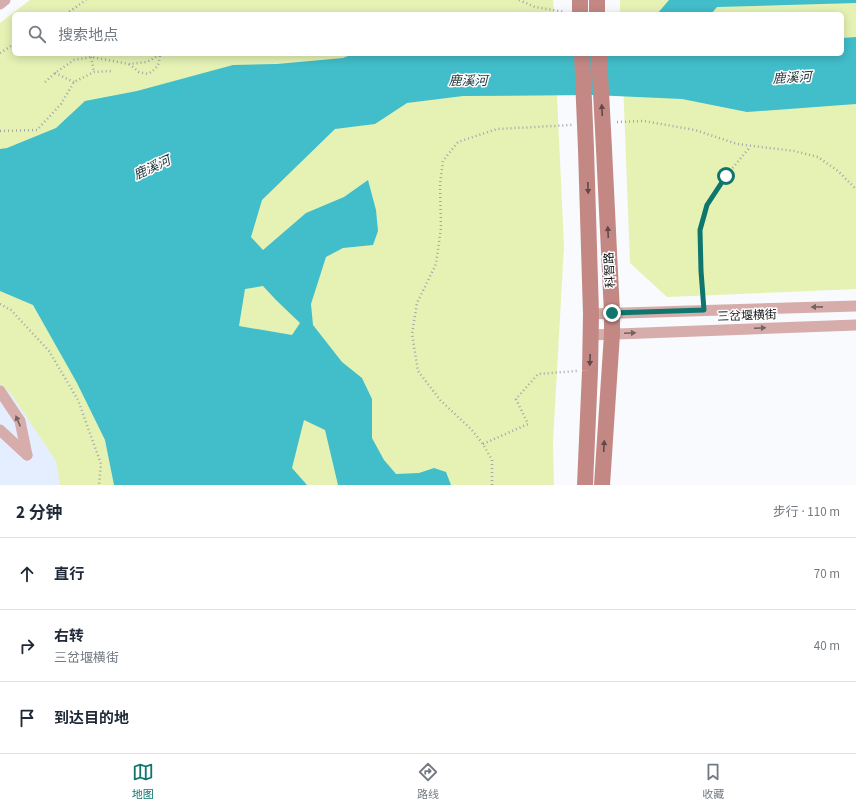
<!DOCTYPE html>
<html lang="zh">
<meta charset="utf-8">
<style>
:root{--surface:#fff;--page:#f2f2f3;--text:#1f2937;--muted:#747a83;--line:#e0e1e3;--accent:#0f766e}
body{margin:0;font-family:"Source Sans 3","Noto Sans SC",sans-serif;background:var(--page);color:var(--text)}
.stop{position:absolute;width:12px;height:12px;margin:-9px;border:3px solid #0f766e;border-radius:50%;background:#fff}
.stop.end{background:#0f766e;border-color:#fff;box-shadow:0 1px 4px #0008}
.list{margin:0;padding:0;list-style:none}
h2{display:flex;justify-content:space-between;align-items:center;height:52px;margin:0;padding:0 16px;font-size:17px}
h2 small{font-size:13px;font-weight:400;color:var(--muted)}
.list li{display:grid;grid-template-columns:26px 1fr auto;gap:12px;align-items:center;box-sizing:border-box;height:72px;padding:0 16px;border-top:1px solid var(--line)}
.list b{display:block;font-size:15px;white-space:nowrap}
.list p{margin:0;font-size:13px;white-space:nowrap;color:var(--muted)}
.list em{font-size:13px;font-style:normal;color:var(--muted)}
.icon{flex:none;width:22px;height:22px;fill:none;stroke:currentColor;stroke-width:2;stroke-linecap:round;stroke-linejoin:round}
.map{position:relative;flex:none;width:856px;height:485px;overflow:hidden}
.search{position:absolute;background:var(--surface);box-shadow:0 2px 10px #0003;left:12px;right:12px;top:12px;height:44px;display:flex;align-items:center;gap:10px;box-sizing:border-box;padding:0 14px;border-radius:6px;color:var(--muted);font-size:15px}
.sheet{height:268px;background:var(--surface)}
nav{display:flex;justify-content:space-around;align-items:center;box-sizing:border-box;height:56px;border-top:1px solid var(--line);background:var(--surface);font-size:11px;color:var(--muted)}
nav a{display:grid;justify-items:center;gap:2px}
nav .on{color:var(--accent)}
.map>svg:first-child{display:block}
</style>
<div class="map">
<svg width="856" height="485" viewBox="0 0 856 485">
<rect width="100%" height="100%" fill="#f8fafd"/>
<path fill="#e5eefe" d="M0 291 114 485H0Z"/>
<g fill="#e5f2b4">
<path d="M30 0H553L554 14H14V54H555L564 246 553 442 554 485H60L56 461 12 395 0 384V23Z"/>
<path d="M620 0H856V289L667 297 630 263 622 54H842V14H620Z"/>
</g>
<g fill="#42bdca" fill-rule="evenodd">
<path d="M669 0H856V3L717 7 711 14H657Z"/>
<path d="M856 37V104L747 112 682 99 593 95 463 96 407 103 375 124 335 129 262 200 251 237 263 250 306 213 344 197 368 180 376 210 378 231 373 245 343 248 326 257 311 304 313 325 342 362 362 378 372 399V438L384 460 396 474 419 473 434 468 446 472 451 485H338L325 430 304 420 292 468 307 485H114L105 440 77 383 33 305 0 291V149L7 148 56 128 85 101 137 91 233 65 277 64 343 58 353 54H842V38ZM263 286 276 300 300 323 292 335 239 326 245 289Z"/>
</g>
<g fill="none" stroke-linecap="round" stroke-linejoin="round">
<g stroke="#a3a5a8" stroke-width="2.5" stroke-dasharray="1 3" stroke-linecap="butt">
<path d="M519 0 535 7 565 12"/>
<path d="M66 14 86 0"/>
<path d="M0 53 14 44"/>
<path d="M91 57 94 72"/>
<path d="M129 64 139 72 148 74C157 68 159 66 160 55"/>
<path d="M55 73 74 82"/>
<path d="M45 82 55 73 74 60 91 57 129 64 147 62 161 54"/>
<path d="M617 122 644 121 695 130 737 144 794 151 818 157 838 171 856 189"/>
<path d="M0 131 37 130 61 104 74 82 94 72 112 71"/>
<path d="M703 299 701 271 700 230 707 205 726 176 750 147"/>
<path d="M0 304 11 310 49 351 78 400 101 464 99 485"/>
<path d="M483 444 528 424 516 399 538 374 577 371"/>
<path d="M492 485V460L483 444 471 429 441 401 418 371 412 334 417 303 436 264 441 228 440 184 443 161 458 142 497 129 572 125"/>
</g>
<g stroke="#d6adaa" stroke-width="11">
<path d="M0 4 5 0"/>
<path d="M591 314 856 306"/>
<path d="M591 335 856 325"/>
<path d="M0 391 20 421 27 455"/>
<path d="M0 430 27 455"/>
</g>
<g stroke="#c38884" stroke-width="16">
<path d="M585 485 590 371 591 314 586 149"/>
<path d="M602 485 612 334V313L604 149"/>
</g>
<g stroke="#c38884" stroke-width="16">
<path d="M580 0V14"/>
<path d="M597 0V14"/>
<path d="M582 54 586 149"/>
<path d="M599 54 604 149"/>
</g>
</g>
<defs><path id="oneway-solid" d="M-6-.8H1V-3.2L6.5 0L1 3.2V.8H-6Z"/></defs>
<g fill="#624949">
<use href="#oneway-solid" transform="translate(602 110) rotate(-93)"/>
<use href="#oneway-solid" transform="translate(588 188) rotate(88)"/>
<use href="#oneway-solid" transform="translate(608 232) rotate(-93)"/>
<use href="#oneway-solid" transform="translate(590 360) rotate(92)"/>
<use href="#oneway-solid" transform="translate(604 446) rotate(-87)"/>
</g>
<g fill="#746161">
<use href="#oneway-solid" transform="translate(817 307) rotate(179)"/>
<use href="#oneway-solid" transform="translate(760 328) rotate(-2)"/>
<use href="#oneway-solid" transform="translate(630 333) rotate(-2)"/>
<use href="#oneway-solid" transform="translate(18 421) rotate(-113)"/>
</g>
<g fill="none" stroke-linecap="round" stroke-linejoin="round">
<path stroke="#0f766e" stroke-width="5" d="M612 313 704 310 701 271 700 230 707 205 726 176"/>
</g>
<g text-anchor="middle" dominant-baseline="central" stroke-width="3" stroke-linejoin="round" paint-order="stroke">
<g font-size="12" fill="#131518" stroke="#fff">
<text transform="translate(610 270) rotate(-93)">科智路</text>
<text transform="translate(747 316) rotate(-2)">三岔堰横街</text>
</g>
<g font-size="13" font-style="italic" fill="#1f3437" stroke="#fff">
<text transform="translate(792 78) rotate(-3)">鹿溪河</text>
<text x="468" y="81">鹿溪河</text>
<text transform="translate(152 168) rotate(-25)">鹿溪河</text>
</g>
</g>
</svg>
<div class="stop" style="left:726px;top:176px"></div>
<div class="stop end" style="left:612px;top:313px"></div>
<div class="search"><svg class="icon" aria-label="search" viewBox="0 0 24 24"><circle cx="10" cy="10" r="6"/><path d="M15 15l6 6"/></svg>搜索地点</div>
</div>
<section class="sheet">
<h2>2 分钟<small>步行 · 110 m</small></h2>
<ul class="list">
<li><svg class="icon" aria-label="ahead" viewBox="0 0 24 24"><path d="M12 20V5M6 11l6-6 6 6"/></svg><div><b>直行</b></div><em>70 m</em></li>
<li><svg class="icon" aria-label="right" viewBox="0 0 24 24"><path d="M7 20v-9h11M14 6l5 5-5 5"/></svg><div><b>右转</b><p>三岔堰横街</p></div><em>40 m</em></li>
<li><svg class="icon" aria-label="arrive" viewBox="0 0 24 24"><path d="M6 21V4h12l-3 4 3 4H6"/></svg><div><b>到达目的地</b></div></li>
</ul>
</section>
<nav>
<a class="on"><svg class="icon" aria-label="map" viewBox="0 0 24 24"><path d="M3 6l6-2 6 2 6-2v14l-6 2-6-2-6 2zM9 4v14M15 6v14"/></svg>地图</a>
<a><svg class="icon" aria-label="directions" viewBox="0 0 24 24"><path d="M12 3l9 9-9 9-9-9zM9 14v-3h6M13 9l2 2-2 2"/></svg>路线</a>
<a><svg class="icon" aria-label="saved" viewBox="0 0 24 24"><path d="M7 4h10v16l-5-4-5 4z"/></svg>收藏</a>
</nav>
